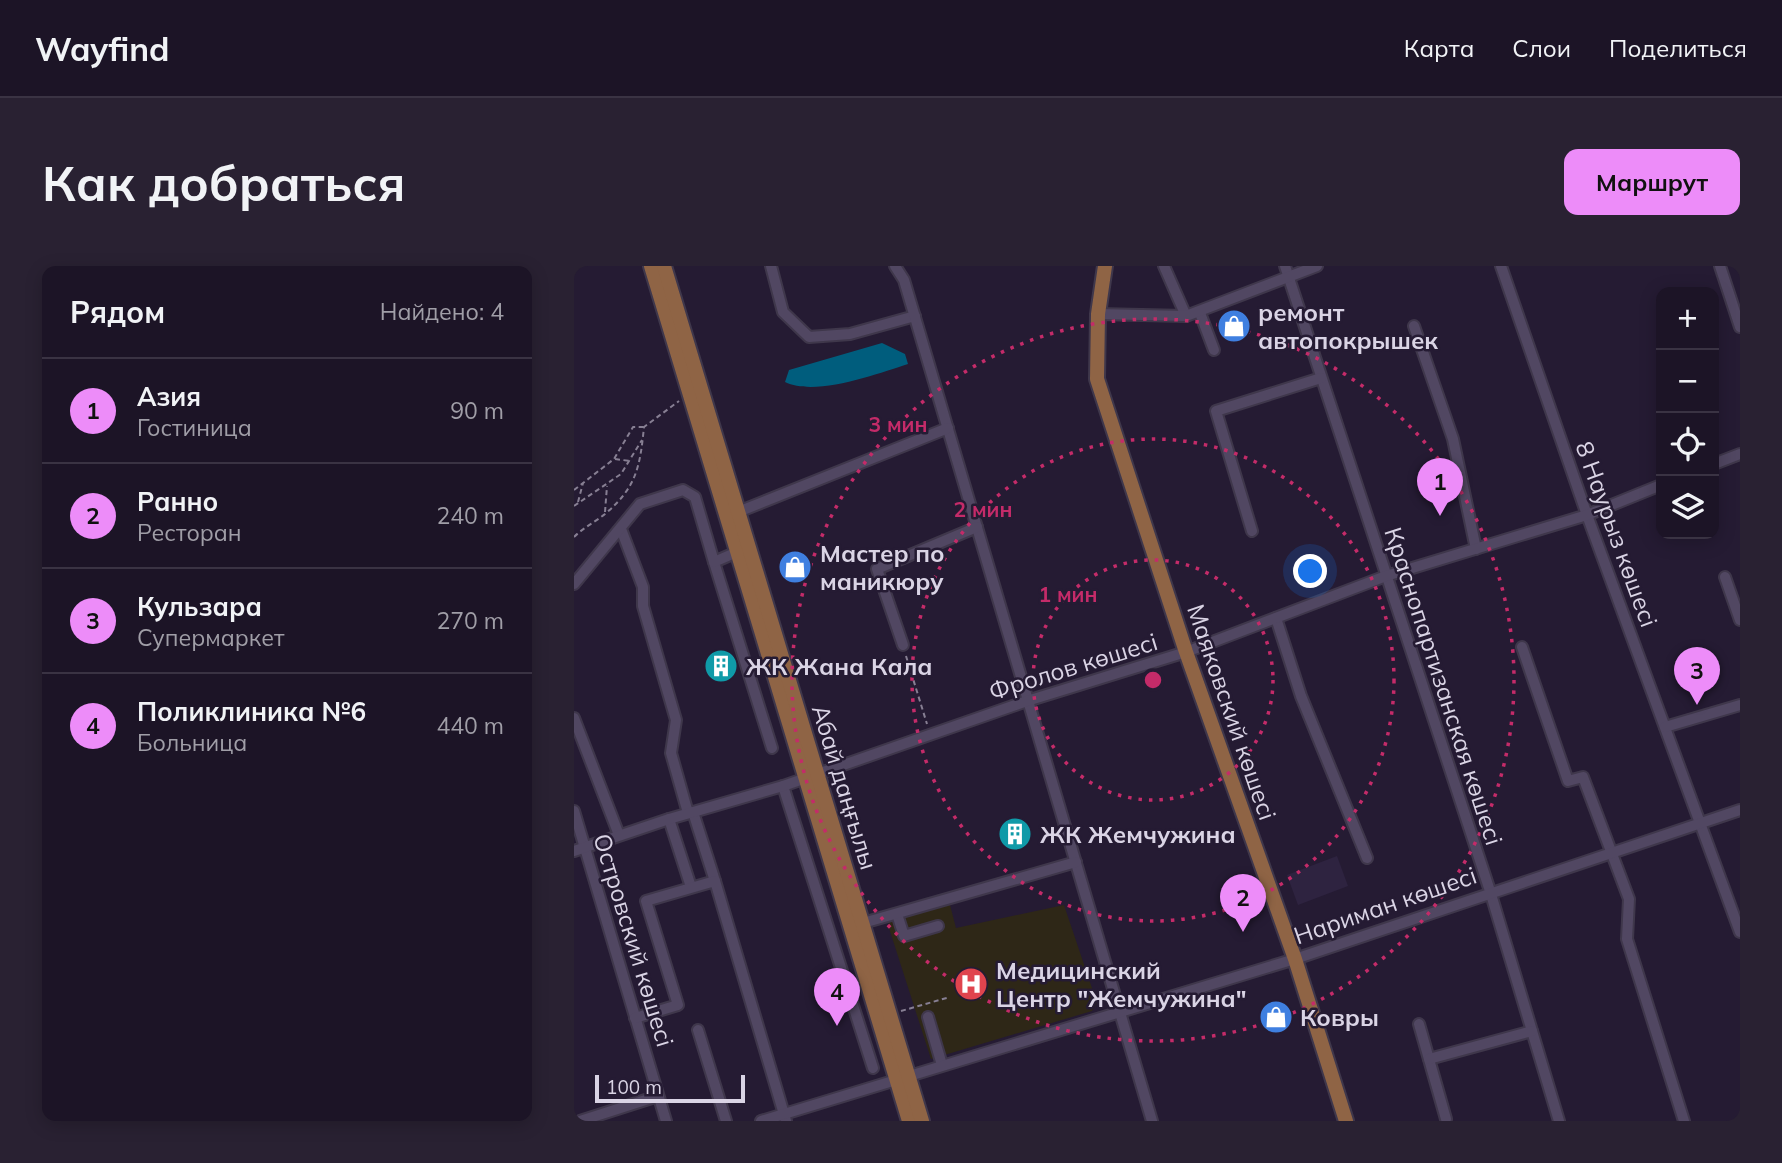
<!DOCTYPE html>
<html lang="ru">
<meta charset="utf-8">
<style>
:root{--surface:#1c1426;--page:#292132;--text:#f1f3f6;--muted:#a09ea7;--line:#3a3343;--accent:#ed8cf9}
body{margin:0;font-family:Mulish,sans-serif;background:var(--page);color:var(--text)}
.controls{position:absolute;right:21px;top:21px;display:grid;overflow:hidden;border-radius:14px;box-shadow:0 4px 18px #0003}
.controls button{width:63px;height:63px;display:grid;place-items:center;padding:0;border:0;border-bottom:2px solid var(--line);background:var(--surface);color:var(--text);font:35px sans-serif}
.scale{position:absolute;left:21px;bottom:18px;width:150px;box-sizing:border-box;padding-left:7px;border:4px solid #dad4e5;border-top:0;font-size:19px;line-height:24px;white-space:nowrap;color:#dad4e5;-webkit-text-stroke:5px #251b33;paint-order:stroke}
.you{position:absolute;left:737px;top:306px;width:24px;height:24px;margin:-18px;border:5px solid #fff;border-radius:50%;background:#1a73e8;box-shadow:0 0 0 10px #1a73e833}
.badge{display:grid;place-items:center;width:46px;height:46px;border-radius:50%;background:var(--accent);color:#111;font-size:23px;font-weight:700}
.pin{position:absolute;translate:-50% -58px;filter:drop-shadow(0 2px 4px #0008)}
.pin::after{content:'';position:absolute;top:37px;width:24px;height:21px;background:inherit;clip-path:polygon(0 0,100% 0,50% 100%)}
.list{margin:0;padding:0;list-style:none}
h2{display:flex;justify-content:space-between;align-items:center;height:91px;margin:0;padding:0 28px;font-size:30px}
h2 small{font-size:23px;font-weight:400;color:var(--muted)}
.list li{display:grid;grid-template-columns:46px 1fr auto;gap:21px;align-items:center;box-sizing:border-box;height:105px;padding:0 28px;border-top:2px solid var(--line)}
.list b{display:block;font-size:26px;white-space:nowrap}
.list p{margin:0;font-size:23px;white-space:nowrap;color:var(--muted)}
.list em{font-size:23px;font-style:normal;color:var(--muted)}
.icon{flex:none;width:38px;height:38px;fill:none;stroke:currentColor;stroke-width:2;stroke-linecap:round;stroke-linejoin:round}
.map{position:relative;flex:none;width:1166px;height:855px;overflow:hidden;border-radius:14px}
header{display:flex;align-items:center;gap:42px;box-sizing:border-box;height:98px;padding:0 35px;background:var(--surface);border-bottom:2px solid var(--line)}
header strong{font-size:33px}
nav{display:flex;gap:38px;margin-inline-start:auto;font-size:24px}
.intro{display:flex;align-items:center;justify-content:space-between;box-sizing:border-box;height:168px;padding:0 42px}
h1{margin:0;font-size:49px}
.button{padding:18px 32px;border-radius:14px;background:var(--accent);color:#111;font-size:24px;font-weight:700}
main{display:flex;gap:42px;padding:0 42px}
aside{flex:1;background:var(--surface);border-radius:14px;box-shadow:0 4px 18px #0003}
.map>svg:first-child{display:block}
</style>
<header>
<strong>Wayfind</strong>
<nav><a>Карта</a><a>Слои</a><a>Поделиться</a></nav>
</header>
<div class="intro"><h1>Как добраться</h1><a class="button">Маршрут</a></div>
<main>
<aside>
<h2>Рядом<small>Найдено: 4</small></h2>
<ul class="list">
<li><span class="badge">1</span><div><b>Азия</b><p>Гостиница</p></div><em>90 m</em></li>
<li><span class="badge">2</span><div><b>Ранно</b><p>Ресторан</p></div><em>240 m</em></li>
<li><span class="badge">3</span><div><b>Кульзара</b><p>Супермаркет</p></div><em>270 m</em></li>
<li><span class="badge">4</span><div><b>Поликлиника №6</b><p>Больница</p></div><em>440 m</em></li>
</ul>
</aside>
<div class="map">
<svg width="1166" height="855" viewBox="0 0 1166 855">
<rect width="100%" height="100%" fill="#251b33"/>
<path fill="#2e2340" d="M763 590 774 620 724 639 713 609Z"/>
<path fill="#2e2717" d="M376 639 382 662 490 639 523 737 518 745 357 793 314 659 317 654Z"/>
<path fill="#005d7d" d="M308 77 331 88 334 98C303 108 241 131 211 116L215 104Z"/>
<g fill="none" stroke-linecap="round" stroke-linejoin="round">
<defs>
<g id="minor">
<path d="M197 0 209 46 235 71 276 68 341 50"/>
<path d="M321 0 330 14 578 855"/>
<path d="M590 0 612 50"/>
<path d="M711 0 916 625 985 855"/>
<path d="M927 0 1013 249 1166 666"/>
<path d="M1146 0 1166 61"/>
<path d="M626 47 640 84"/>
<path d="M524 48 612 50 743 0"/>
<path d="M840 60 879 173 902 283"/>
<path d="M1140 198 1166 188"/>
<path d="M164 246 374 162"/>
<path d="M47 263 69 321V340L102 454 97 487 114 547"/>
<path d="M678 265 642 145 747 112"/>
<path d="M140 296 198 482"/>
<path d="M1151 311 1166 354"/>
<path d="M0 318 66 238 109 224 121 231 140 296 163 286"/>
<path d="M702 352 727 430 793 592"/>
<path d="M329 379 303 303 403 261"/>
<path d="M948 381 994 515 1009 511 1055 633 1053 673 1110 855"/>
<path d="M0 452 45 569"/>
<path d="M1091 461 1166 439"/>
<path d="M209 520 299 802"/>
<path d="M0 545 92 855"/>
<path d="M119 546 141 615"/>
<path d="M95 553 117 621"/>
<path d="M0 585 95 553 209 520 453 435 612 386 812 310 1013 249 1087 219"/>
<path d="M323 648 330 670 364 660"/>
<path d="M289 657 502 596"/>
<path d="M354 751 368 799"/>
<path d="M61 752 104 739 72 635 141 615 212 855"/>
<path d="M845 758 872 853"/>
<path d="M124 764 152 855"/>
<path d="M855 793 958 765"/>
<path d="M6 855 84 830"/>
<path d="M187 855 721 693 1166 544"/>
</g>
<g id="major">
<path d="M77 0 335 855"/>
<path d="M90 0 348 855"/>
<path d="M531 0 524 48 523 113 612 386 721 693 772 855"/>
</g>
</defs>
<use href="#minor" stroke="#3f374b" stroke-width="14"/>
<use href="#major" stroke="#3f374b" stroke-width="18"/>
<g stroke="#877f93" stroke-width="2" stroke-dasharray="5 3.5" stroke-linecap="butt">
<path d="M41 193 56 195"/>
<path d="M0 224 40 193 59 161H70"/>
<path d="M4 236 9 217"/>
<path d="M0 240 47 208 68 174"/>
<path d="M31 246 33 220"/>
<path d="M0 271C9 262 21 256 31 248 63 221 66 200 70 161L105 135"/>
<path d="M332 390 353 458"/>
<path d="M327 745 376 731"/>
</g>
<use href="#minor" stroke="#514762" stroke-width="10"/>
<use href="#major" stroke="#8f6445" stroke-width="14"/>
</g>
<g fill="none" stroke="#c42b69" stroke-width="3.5" stroke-dasharray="3.5 7">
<circle cx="579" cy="414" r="120"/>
<circle cx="579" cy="414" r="241"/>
<circle cx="579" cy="414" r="361"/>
</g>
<defs>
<symbol id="shop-disc" viewBox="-11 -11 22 22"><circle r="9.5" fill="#3f7fe0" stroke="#251b33"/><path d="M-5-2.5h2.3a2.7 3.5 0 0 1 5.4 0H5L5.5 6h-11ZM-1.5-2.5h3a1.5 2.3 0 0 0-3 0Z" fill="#fff"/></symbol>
<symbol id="building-disc" viewBox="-11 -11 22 22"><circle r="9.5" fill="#0f9aa8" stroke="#251b33"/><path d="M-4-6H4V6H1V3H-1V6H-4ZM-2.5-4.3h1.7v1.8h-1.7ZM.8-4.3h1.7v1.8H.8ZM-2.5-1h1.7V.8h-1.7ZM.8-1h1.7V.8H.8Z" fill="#fff"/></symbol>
<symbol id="hospital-disc" viewBox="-11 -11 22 22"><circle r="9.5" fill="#e0444e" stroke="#251b33"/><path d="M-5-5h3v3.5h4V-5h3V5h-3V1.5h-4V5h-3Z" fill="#fff"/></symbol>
</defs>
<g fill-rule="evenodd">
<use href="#shop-disc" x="641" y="41" width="38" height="38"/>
<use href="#shop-disc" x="202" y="282" width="38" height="38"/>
<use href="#building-disc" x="128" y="381" width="38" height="38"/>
<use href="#building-disc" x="422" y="549" width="38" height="38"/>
<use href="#hospital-disc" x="378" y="699" width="38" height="38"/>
<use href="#shop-disc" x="683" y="732" width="38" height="38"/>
</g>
<g text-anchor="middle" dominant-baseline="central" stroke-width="5" stroke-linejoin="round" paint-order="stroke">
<g font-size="24" font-weight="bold" fill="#dad4e5" stroke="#251b33" text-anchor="start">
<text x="684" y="46">ремонт<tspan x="684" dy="28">автопокрышек</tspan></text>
<text x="246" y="287">Мастер по<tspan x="246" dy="28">маникюру</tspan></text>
<text x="172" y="400">ЖК Жана Кала</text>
<text x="466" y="568">ЖК Жемчужина</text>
<text x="422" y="704">Медицинский<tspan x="422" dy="28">Центр "Жемчужина"</tspan></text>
<text x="726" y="751">Ковры</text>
</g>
<g font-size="24" fill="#dad4e5" stroke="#251b33">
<text transform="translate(1043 268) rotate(70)">8 Наурыз көшесі</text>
<text transform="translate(499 400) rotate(-17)">Фролов көшесі</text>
<text transform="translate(870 420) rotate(72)">Краснопартизанская көшесі</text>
<text transform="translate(658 446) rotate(71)">Маяковский көшесі</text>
<text transform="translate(271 521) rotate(73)">Абай даңғылы</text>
<text transform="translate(811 639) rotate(-19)">Нариман көшесі</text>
<text transform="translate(60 674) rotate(73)">Островский көшесі</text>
</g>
</g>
<circle cx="579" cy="414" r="10" fill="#c42b69" stroke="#251b33" stroke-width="3.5"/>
<g font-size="21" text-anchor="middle" font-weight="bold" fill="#c42b69" stroke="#251b33" stroke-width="5" stroke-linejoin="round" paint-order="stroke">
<text x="324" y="166">3 мин</text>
<text x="409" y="251">2 мин</text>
<text x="494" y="336">1 мин</text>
</g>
</svg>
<div class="controls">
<button>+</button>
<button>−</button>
<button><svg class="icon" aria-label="locate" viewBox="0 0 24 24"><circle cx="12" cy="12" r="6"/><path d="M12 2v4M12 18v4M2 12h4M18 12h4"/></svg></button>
<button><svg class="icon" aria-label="layers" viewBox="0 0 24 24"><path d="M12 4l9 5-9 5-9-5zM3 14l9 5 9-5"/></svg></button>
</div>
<div class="scale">100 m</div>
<div class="you"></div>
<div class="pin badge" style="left:866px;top:250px">1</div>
<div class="pin badge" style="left:669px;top:666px">2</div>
<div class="pin badge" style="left:1123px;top:439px">3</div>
<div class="pin badge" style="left:263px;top:760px">4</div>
</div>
</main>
